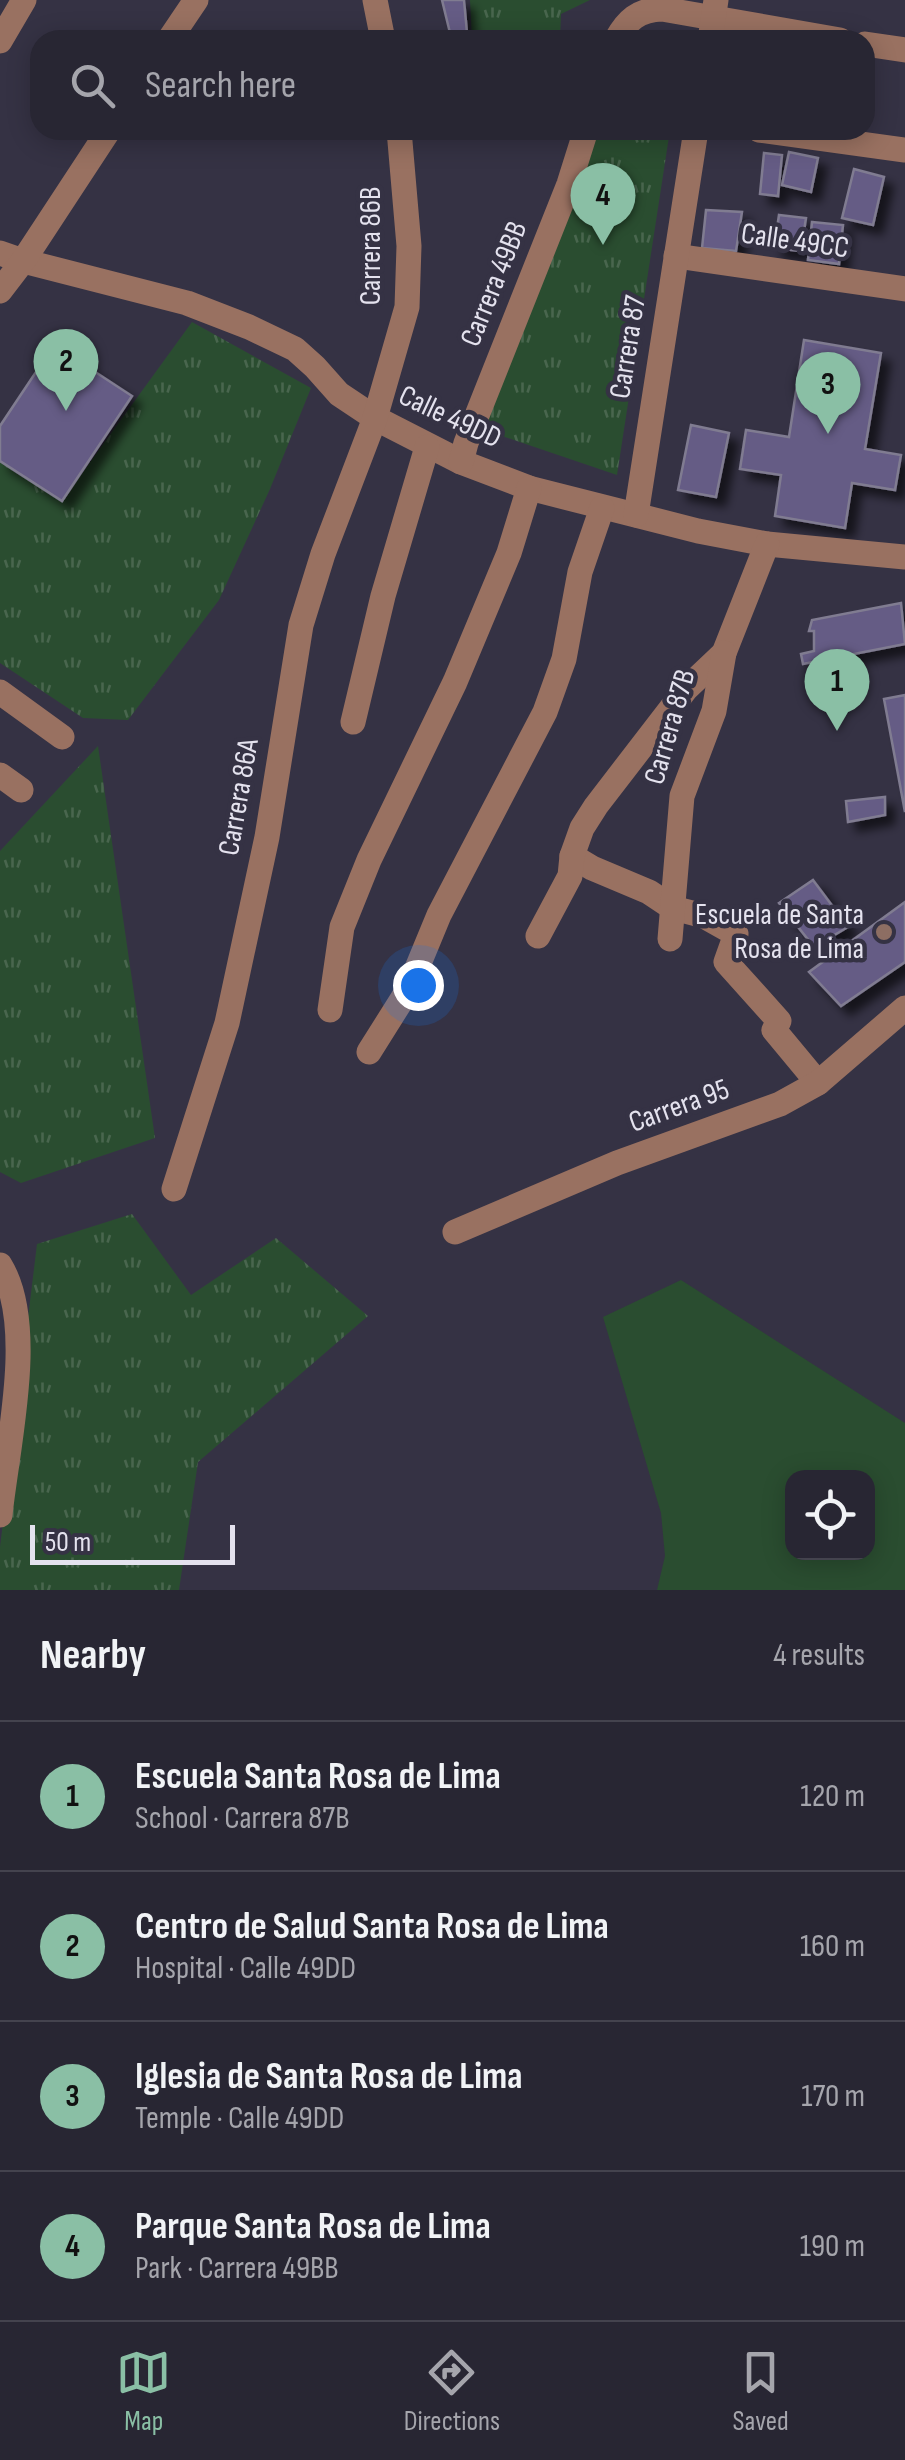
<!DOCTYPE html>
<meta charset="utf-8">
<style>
:root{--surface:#282633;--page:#34323f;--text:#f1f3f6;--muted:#a5a5ac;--line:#44434e;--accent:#8abfa5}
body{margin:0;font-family:"Sofia Sans Condensed",sans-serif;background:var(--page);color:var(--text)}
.controls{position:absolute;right:30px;bottom:30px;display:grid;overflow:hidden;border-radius:20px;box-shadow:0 5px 25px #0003}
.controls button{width:90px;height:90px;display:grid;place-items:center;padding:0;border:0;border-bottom:2px solid var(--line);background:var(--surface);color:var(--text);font:50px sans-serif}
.scale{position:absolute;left:30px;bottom:25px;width:205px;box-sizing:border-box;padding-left:10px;border:5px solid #e4e2ee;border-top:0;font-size:28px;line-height:35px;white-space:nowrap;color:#e4e2ee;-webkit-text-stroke:8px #353244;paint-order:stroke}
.you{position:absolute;left:418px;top:985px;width:35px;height:35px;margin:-25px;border:8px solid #fff;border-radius:50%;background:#1a73e8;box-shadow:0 0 0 15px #1a73e833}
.badge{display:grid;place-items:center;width:65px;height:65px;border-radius:50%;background:var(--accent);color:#111;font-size:32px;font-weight:700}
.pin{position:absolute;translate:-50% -82px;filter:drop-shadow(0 2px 5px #0008)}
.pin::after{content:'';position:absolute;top:52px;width:35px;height:30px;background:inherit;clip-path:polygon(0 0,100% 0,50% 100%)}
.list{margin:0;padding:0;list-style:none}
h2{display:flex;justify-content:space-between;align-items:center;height:130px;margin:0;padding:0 40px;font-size:42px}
h2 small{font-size:32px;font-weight:400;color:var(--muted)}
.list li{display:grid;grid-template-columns:65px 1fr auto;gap:30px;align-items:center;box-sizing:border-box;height:150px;padding:0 40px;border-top:2px solid var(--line)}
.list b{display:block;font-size:38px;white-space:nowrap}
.list p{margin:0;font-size:32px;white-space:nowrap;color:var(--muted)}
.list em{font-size:32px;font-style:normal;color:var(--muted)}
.icon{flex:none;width:55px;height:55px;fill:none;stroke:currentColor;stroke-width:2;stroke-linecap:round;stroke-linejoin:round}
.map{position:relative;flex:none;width:905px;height:1590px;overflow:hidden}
.search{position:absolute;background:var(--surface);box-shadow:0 5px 25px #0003;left:30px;right:30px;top:30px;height:110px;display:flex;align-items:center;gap:25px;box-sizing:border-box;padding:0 35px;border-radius:30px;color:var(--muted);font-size:38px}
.sheet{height:730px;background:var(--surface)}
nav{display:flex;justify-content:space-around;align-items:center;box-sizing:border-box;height:140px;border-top:2px solid var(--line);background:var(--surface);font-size:28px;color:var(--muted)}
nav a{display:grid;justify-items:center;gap:5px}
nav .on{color:var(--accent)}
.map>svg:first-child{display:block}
</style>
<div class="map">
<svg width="905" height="1590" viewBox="0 0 905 1590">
<defs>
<pattern id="park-tufts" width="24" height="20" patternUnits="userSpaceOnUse" patternTransform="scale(2.5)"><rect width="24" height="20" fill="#2a4d30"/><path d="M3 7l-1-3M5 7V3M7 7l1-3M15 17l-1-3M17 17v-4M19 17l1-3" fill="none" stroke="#49664e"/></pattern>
<filter id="shadow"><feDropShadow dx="9" dy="9" stdDeviation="5" flood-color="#0009"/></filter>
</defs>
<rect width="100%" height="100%" fill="#353244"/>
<path fill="#2a4d30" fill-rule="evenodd" d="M681 1280 905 1423V1590H657L665 1556 661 1513 603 1317ZM792 1478H868V1552H792Z"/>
<g fill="url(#park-tufts)">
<path d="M470 0H590L561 14 560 40H472Z"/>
<path d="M595 130H670L617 475 484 430Z"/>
<path d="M192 322 311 388 270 489 219 600 128 720 83 718 0 663V461L62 501Z"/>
<path d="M98 746 155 1138 21 1183 0 1172V851Z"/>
<path d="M132 1214 191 1295 276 1238 368 1316 198 1462 179 1590H0V1547L37 1244Z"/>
</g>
<g fill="#655c85" stroke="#807c91" stroke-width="2.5" filter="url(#shadow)">
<path d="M442 0H464L467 33 451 37Z"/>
<path d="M789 152 818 158 811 192 782 185Z"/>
<path d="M764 153 782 155 778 196 760 194Z"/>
<path d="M854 169 884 177 873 225 842 218Z"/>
<path d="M706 210 742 212 736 251 702 248Z"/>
<path d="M779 215 806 218 801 251 774 248Z"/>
<path d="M812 222 843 225 839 264 808 260Z"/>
<path d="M804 340 881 353 865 449 901 455 895 490 852 483 845 528 775 516 781 475 740 469 746 430 789 437Z"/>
<path d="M54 345 132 396 62 501 0 461V426Z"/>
<path d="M691 425 729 433 716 497 678 490Z"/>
<path d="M901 603 905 644 803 664 801 654 814 651V631H809L812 620Z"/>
<path d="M905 695V812L884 699Z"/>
<path d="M885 797V815L848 822 846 801Z"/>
<path d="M813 880 848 927 814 947 779 903Z"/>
<path d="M905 902V962L841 1006 809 972Z"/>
</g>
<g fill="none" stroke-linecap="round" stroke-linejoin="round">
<g stroke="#997161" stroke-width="25">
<path d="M375 0 383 40"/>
<path d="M169 40 196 0"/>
<path d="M616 40C627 20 638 10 662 9L840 40"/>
<path d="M710 40 716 0"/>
<path d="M0 41 24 0"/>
<path d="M865 44 905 50"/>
<path d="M759 130 905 150"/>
<path d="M0 253 23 261 187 303 249 327 295 349 315 367 339 394 375 418 461 462 529 488 698 531 767 544 905 557"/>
<path d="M676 256 905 289"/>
<path d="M0 291 23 261 109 130"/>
<path d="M461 462 466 443 569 184 586 130"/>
<path d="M636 515 696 130"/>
<path d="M0 692 62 737"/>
<path d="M353 722 383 596 427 447"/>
<path d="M0 775 21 790"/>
<path d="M572 856 592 868 649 892 673 908 704 916 736 934 726 962 779 1021 774 1030 818 1083"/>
<path d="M538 936 570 876 572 856 582 828 596 806 686 689 724 653 767 544"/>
<path d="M670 939 682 796 714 711 724 653"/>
<path d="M330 1010 342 927 369 860 455 682 509 553 529 488"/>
<path d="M369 1052 408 990 439 915 545 712 564 659 580 572 602 508"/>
<path d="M174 1189 227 1023 267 837 301 625 323 554 375 418 407 307 409 246 399 130"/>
<path d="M455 1232 617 1163 780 1104 818 1083 905 1008"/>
<path d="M0 1265C37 1325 7 1446 0 1515"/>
</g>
</g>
<circle fill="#8d6e63" stroke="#353244" stroke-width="4" cx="884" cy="932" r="10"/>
<g text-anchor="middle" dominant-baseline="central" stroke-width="9" stroke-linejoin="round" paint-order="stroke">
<g font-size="30" fill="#e4e2ee" stroke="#353244">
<text transform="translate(795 241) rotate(8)">Calle 49CC</text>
<text transform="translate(371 246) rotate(-90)">Carrera 86B</text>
<text transform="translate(494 284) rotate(-68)">Carrera 49BB</text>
<text transform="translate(628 347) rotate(-81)">Carrera 87</text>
<text transform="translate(450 417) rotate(25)">Calle 49DD</text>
<text transform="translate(670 727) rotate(-74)">Carrera 87B</text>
<text transform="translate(239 797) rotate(-80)">Carrera 86A</text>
<text transform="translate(679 1106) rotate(-20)">Carrera 95</text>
</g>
<g font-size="30" fill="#e4e2ee" stroke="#353244" text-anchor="end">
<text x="864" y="915">Escuela de Santa<tspan x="864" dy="34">Rosa de Lima</tspan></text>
</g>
</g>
</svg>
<div class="controls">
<button><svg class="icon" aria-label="locate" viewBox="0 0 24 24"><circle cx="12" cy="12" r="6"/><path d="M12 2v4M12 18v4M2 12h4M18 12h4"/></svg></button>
</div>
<div class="scale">50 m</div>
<div class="you"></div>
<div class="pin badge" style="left:837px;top:731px">1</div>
<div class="pin badge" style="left:66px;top:411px">2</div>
<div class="pin badge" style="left:828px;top:434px">3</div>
<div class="pin badge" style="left:603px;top:245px">4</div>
<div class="search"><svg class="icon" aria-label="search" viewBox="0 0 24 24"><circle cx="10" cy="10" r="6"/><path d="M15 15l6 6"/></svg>Search here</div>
</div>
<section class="sheet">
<h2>Nearby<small>4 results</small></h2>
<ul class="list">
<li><span class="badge">1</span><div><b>Escuela Santa Rosa de Lima</b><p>School · Carrera 87B</p></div><em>120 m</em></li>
<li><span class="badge">2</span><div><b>Centro de Salud Santa Rosa de Lima</b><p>Hospital · Calle 49DD</p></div><em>160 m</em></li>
<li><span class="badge">3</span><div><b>Iglesia de Santa Rosa de Lima</b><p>Temple · Calle 49DD</p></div><em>170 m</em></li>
<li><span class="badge">4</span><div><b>Parque Santa Rosa de Lima</b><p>Park · Carrera 49BB</p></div><em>190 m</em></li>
</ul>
</section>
<nav>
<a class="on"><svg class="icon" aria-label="map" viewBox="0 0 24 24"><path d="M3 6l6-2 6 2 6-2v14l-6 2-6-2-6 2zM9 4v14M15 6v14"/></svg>Map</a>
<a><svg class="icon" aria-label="directions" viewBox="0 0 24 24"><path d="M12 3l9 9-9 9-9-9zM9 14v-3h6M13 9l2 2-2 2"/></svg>Directions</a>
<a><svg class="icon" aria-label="saved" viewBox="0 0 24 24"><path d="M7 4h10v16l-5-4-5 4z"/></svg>Saved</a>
</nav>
